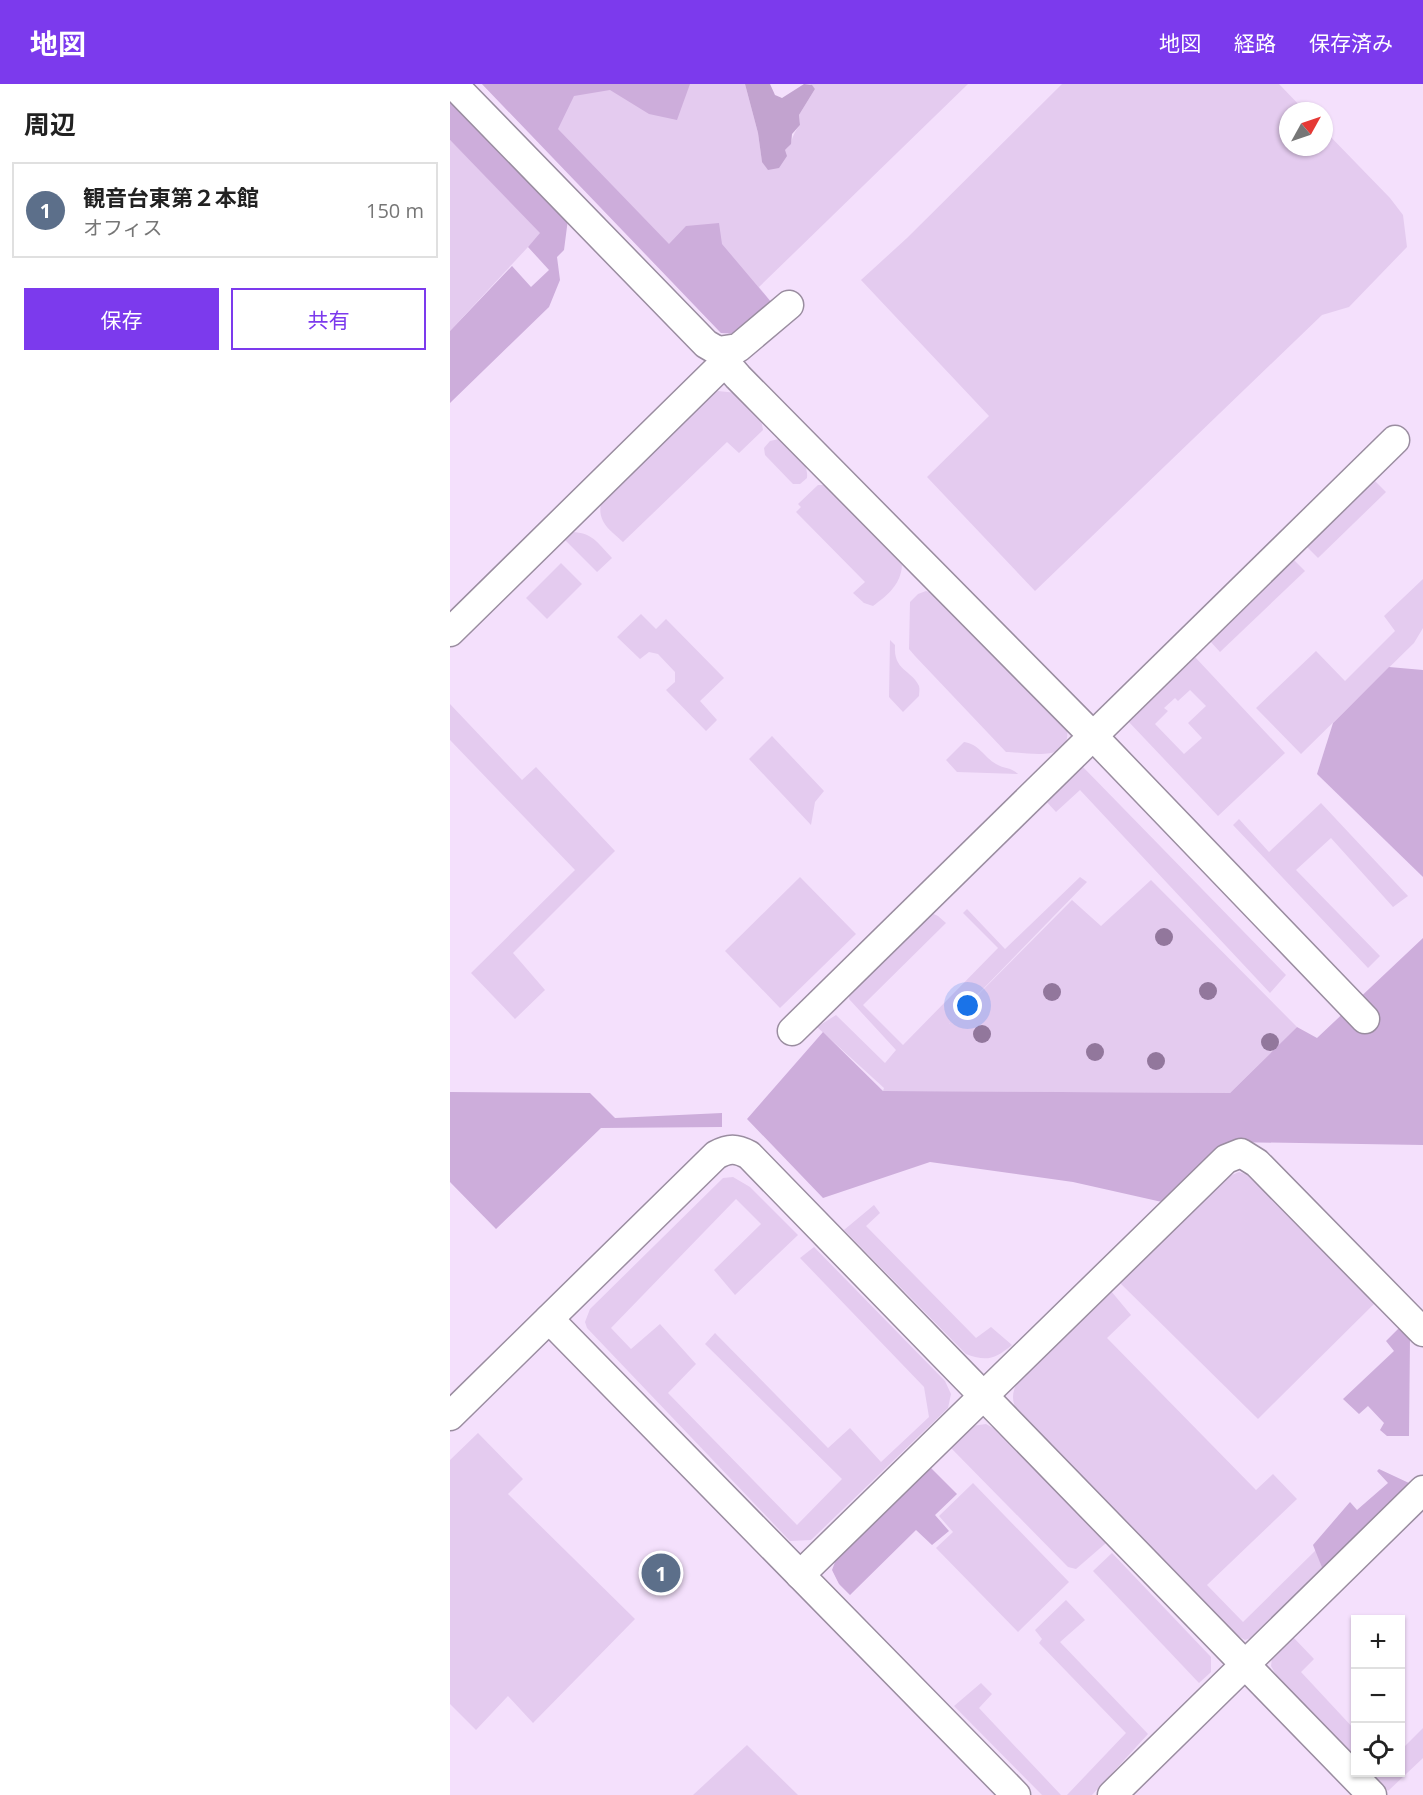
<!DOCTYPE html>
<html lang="ja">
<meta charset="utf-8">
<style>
:root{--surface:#fff;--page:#f6f6f6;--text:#222;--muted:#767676;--line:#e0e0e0;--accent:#7c3aed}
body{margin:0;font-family:"Open Sans","Noto Sans JP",sans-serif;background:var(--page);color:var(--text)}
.controls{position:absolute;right:18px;bottom:18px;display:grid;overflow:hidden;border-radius:0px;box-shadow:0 2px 4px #0004}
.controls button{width:54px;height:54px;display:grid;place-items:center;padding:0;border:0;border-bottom:2px solid var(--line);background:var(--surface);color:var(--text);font:30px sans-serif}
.compass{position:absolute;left:829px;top:18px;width:54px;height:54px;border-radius:50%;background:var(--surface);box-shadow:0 2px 4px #0004;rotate:50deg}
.you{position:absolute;left:518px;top:922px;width:21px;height:21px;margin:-15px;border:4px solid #fff;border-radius:50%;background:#1a73e8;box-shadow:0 0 0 9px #1a73e833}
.badge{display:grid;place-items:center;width:39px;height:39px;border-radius:50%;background:var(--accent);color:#fff;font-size:20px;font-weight:700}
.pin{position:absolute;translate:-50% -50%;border:3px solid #fff;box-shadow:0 2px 6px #0006}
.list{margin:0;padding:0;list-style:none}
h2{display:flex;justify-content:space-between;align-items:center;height:78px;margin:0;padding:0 24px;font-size:26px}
h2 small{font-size:20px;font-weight:400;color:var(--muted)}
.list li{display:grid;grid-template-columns:39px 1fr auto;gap:18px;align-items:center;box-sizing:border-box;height:96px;margin:0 12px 12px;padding:0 12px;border:2px solid var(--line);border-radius:0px}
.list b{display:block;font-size:22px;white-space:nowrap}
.list p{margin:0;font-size:20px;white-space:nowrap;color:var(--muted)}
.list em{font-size:20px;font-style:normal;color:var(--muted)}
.actions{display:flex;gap:12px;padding:18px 24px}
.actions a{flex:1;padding:14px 0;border:2px solid var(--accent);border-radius:0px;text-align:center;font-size:21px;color:var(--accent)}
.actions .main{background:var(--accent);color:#fff}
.icon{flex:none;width:33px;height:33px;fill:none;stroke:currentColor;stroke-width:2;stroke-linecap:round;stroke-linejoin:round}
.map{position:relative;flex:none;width:973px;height:1711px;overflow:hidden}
header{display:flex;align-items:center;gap:36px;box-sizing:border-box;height:84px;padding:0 30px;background:var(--accent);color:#fff}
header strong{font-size:28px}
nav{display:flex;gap:33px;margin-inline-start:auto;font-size:21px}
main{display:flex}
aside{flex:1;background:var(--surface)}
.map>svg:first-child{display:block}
</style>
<header>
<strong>地図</strong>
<nav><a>地図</a><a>経路</a><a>保存済み</a></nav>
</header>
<main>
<aside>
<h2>周辺<small></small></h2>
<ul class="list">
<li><span class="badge" style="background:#5c6f8a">1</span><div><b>観音台東第２本館</b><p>オフィス</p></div><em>150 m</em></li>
</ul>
<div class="actions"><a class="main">保存</a><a>共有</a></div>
</aside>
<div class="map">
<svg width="973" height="1711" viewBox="0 0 973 1711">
<rect width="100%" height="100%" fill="#f8edfd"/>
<path fill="#f4e0fc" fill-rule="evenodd" d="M0 0H973V1711H0ZM838 27H874V63H838ZM906 1536H950V1688H906Z"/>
<g fill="#e4cbef" fill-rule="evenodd">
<path d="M32 0H295L308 49 312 78C321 73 338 68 341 58 344 50 345 47 350 41L349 31 365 5 360 0H518L309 203 321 218 271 249Z"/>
<path d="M612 0H829L855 27H838V63H874V46L940 114 953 131 957 163 899 223 872 231 585 507 477 393 539 332 411 196 457 154Z"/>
<path d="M0 56 91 149 0 247Z"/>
<path d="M268 307 287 309 311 335 313 346 289 369 277 358 173 458C161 447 147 438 151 420L258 313Z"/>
<path d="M329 355C342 361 359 379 357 394L350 400H343L315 371 314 364 320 357Z"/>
<path d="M922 394 936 408 868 474 854 460Z"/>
<path d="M368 401H375L452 481C451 500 438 511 423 522L414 519 403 509 415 498 346 428 351 423 348 420Z"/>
<path d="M120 448C142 448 147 458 162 474L147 488 113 454Z"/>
<path d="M844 476 855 487 770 568 759 556Z"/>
<path d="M111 479 132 500 97 535 76 514Z"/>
<path d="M973 495V544L964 559 851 670 806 624 866 567 895 597 945 547 934 532Z"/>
<path d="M476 507 485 510 617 644C622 680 579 668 556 668L465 572 459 565 460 518 468 510Z"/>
<path d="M191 530 206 545 216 535 274 594 250 617 267 636 256 647 216 606 225 598V588L208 570 199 568 190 575 167 553Z"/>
<path d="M440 556 445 561C443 587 462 586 469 602 470 605 469 609 469 612L453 628 439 613Z"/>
<path d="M745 573 835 669 768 732 677 636ZM740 606 756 622 738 639 752 654 734 670 705 640 718 627 714 624 725 614 728 617Z"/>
<path d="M0 620 72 696 86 683 165 767 63 869 95 906 65 935 21 889 125 786 0 656Z"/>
<path d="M322 652 374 707 365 718 361 741 299 675Z"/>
<path d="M514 658C529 660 534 673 546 680 554 685 561 683 568 690L507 688 496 676Z"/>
<path d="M632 682 836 891 820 909 630 706 606 728 594 715Z"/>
<path d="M871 719 958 812 943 823 881 754 846 786 930 872 918 884 783 741 789 735 819 768Z"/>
<path d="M350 793 406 850 330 924 275 867Z"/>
<path d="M630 793 637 798 499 940 622 816 651 842 701 796 847 943 780 1009 433 1007 434 1004 367 943 386 931 435 979 446 966 399 915 400 903 477 827 488 832 496 839 413 921 453 961 548 864 513 829 517 825 555 865Z"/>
<path d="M789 1088 801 1092 926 1218 808 1335 669 1198 775 1094Z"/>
<path d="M283 1093 300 1103 348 1151 285 1211 264 1186 311 1140 286 1115 161 1244 181 1265 210 1240 246 1280 218 1309 347 1441 392 1395 255 1260 265 1249 378 1364 400 1344 431 1378 479 1333 474 1303 350 1174 364 1163 495 1297 501 1310 498 1324 361 1456 340 1457 137 1244 135 1238 140 1225 273 1094Z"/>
<path d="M424 1121 430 1129 416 1142 526 1254 541 1243 562 1261C545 1275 537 1278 516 1270L394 1146Z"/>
<path d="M661 1207 681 1231 657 1254 806 1406 823 1390 847 1415 757 1501 793 1538 866 1466 873 1486 804 1553 795 1556 785 1550 571 1334C562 1320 560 1311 568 1297Z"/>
<path d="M536 1340 547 1346 656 1459 626 1485 618 1483 500 1363 522 1342Z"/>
<path d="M28 1349 73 1395 58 1410 185 1535 83 1639 58 1612 26 1646 0 1620V1376Z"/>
<path d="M523 1399 619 1498 568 1548 486 1464 503 1448 489 1432Z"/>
<path d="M662 1469 761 1573V1588L749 1599 643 1487Z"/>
<path d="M616 1516 635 1536 610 1558 698 1650 642 1711H617L676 1649 589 1559 592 1555 585 1546Z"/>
<path d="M842 1552 864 1575 851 1588 905 1646V1673L828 1594 821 1582 822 1574Z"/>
<path d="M531 1599 542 1610 529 1624 611 1711H592L504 1622Z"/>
<path d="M973 1644V1674L938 1707 920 1689 950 1688 951 1666Z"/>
<path d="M297 1661 348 1711H243Z"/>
</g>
<g fill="#cdaddb">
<path d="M32 0H240L227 36 199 30 160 6 124 12 108 45 219 160 236 142 269 139 272 160 321 218 288 250 271 249Z"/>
<path d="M0 14 118 135 114 166 107 173 110 196 99 223 0 319V247L62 182 81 203 99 186 78 163 90 149 0 56Z"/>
<path d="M939 583 973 586V793L867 690 883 639Z"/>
<path d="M973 854V1061L782 1058 712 1118 623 1098 480 1078 373 1114 297 1035 373 948 433 1007 780 1009 847 943 867 954Z"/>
<path d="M0 1008 140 1009 165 1034 272 1029V1043L151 1044 46 1145 0 1098Z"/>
<path d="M949 1244 960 1254 959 1352H937L930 1346 934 1339 918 1322 909 1330 893 1315 944 1267 936 1257Z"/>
<path d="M480 1383 507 1410 485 1431 499 1447 482 1461 466 1446 400 1511 389 1500 382 1486 388 1470Z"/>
<path d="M929 1385 959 1399 873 1486 863 1461 900 1418 907 1426 938 1399 927 1387Z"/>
</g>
<path fill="#c2a3cf" d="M295 0H320L325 11 332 14 354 0 362 1 365 5 349 31 350 41 342 50 341 60 335 66 337 72 329 84 318 86 312 78 308 49Z"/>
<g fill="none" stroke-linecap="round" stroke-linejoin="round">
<defs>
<g id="minor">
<path d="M3 0 256 260 268 267 288 264 339 221"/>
<path d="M277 267 275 278 288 293 643 652 915 935"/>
<path d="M0 548 275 278"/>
<path d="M342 947 945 356"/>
<path d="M99 1235 566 1711"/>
<path d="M0 1332 266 1071C279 1064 286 1064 299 1071L922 1711"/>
<path d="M350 1491 776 1075 791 1069 807 1079 973 1248"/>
<path d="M662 1711 973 1406"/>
</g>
</defs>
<use href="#minor" stroke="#9a8da0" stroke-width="31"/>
<use href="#minor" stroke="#fff" stroke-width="28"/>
</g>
<g fill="#92779c">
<circle cx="714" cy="853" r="9"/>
<circle cx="758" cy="907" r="9"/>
<circle cx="602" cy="908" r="9"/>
<circle cx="532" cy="950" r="9"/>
<circle cx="820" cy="958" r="9"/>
<circle cx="645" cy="968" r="9"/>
<circle cx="706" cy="977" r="9"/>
</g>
</svg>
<div class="controls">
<button>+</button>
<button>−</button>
<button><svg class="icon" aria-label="locate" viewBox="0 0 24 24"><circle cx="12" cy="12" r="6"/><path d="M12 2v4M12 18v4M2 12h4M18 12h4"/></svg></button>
</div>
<svg class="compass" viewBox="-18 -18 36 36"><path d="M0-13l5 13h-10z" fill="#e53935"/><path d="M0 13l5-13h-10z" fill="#767676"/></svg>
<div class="you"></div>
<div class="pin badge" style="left:211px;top:1489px;background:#5c6f8a">1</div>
</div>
</main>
